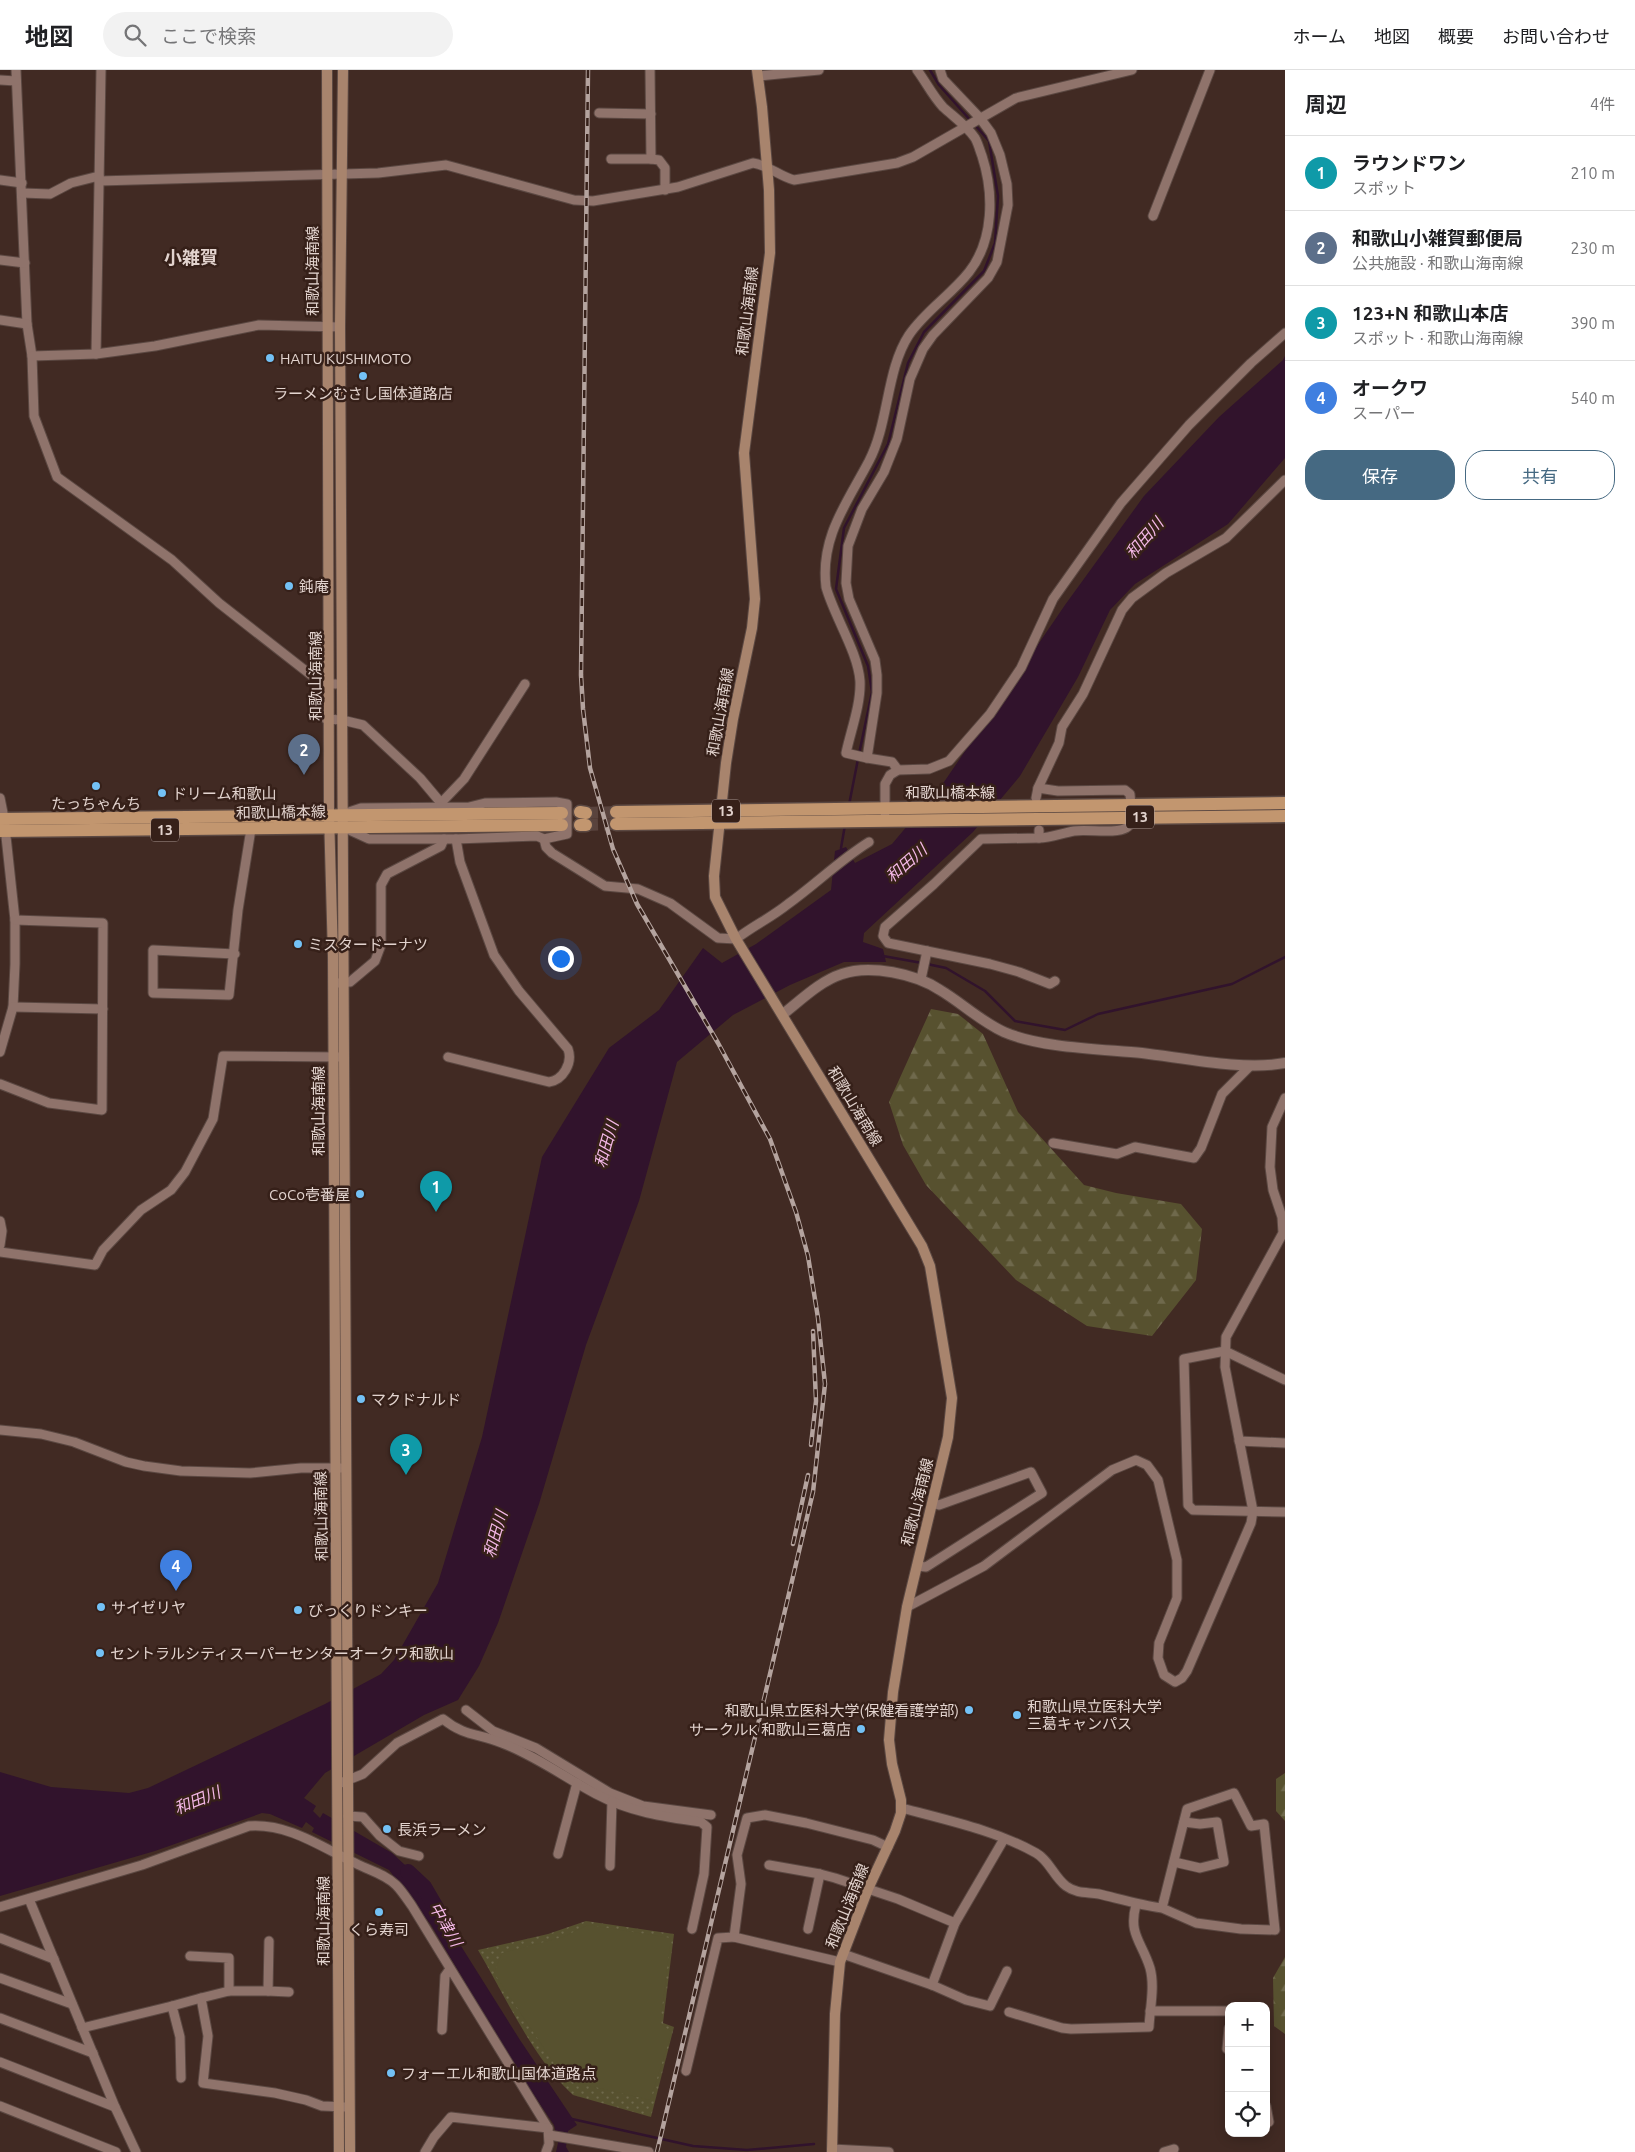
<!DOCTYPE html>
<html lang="ja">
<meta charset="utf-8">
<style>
:root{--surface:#fff;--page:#f2f2f2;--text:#202124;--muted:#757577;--line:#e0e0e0;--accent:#456982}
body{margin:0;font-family:Ubuntu,"Noto Sans JP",sans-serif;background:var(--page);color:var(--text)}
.controls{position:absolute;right:15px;bottom:15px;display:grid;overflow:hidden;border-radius:10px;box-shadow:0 2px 12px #0003}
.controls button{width:45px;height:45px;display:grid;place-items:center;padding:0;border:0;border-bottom:1px solid var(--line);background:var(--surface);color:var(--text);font:25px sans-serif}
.you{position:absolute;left:560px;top:888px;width:18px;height:18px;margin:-12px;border:4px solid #fff;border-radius:50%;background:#1a73e8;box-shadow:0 0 0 8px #1a73e833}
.badge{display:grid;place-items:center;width:32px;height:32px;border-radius:50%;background:var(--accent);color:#fff;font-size:16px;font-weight:700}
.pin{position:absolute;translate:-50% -41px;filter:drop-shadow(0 1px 2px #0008)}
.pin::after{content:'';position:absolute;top:26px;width:18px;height:15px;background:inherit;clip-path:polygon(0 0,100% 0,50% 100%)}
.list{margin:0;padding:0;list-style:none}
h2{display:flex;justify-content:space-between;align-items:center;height:65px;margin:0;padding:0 20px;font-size:21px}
h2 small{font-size:16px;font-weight:400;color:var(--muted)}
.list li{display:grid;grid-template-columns:32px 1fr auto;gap:15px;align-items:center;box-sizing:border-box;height:75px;padding:0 20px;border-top:1px solid var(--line)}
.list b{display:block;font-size:19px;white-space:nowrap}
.list p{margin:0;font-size:16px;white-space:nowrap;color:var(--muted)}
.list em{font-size:16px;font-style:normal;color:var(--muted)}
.actions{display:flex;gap:10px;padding:15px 20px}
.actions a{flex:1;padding:11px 0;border:1px solid var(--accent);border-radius:20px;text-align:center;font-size:18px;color:var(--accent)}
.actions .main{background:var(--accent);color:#fff}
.icon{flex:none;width:28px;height:28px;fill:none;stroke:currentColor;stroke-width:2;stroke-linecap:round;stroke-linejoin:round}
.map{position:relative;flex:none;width:1285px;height:2082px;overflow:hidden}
header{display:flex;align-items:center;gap:30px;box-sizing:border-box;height:70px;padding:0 25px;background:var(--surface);border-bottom:1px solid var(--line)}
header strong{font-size:24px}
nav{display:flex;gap:28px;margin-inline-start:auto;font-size:18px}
.search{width:350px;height:45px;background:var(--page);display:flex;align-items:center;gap:12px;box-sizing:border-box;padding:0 18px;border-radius:28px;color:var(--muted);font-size:19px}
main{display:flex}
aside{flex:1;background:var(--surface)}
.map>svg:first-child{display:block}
</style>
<header>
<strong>地図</strong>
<div class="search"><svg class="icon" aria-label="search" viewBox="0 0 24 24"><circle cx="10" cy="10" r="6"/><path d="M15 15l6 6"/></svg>ここで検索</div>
<nav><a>ホーム</a><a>地図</a><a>概要</a><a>お問い合わせ</a></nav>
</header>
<main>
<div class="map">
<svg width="1285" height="2082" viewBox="0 0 1285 2082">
<defs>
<pattern id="grass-dots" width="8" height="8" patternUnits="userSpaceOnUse" patternTransform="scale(1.25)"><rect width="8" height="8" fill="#57512f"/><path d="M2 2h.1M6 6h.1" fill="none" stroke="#6f694c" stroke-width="1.8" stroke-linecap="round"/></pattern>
<pattern id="forest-firs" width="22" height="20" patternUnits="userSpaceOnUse" patternTransform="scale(1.25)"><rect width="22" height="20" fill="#57512f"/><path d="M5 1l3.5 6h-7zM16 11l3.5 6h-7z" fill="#6f694c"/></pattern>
</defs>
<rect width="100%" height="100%" fill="#412a23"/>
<path fill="url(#grass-dots)" d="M586 1851 674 1864 663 1953 674 1957 651 2047 573 2025C534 1990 505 1926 478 1880L548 1864Z"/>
<g fill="url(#forest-firs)">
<path d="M931 939 958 944 983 964 1018 1042 1084 1115 1116 1123 1181 1134 1202 1159 1196 1210 1152 1266 1087 1256 1016 1210 926 1115 903 1075 889 1032Z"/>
<path d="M1285 1703V1751L1276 1741V1709Z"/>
<path d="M1285 1887V1964L1274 1956 1273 1908Z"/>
</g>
<path fill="#57512f" d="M588 1855 671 1868 660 1954 672 1962 650 2030 565 2010 494 1903 502 1883 563 1867Z"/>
<path fill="#31132c" d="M1285 286V388L1228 454 1135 514 1110 540 1078 607 1020 706 973 762 864 863 863 872 883 879 886 892H844L790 915 733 945 677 992 639 1131 586 1275 539 1434 498 1553 479 1596 458 1630 424 1645 325 1703 304 1728 316 1736 313 1741 320 1748 323 1743 392 1783 417 1806 520 1970 577 2055 568 2061 566 2077 569 2082H556L558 2073 554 2055 513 1994 431 1855 389 1800 312 1762 314 1758 306 1752 302 1758 270 1744 262 1743 155 1781 0 1826V1702L51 1717 129 1723 148 1718 325 1634 381 1604 394 1590 438 1513 482 1367 542 1087 609 978 659 940 703 878 722 893 756 874 831 820 835 781 846 777 855 793 892 774 944 712 1065 535 1144 426 1219 347 1283 290Z"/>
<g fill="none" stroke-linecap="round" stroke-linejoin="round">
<g stroke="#31132c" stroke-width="2.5">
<path d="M930 0 939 15 971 51"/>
<path d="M859 684 872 622 868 596 836 519 844 458 888 374 908 293 924 262 984 201 995 173 998 126 989 71 975 55"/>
<path d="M849 735 858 689"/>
<path d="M842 782 841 778 845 755"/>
<path d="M883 886 922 893"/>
<path d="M927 894 946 898 985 921 1015 951 1065 960 1098 944 1232 914 1285 887"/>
<path d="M572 2049 693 2076 747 2080 814 2074"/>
</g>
<path stroke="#31132c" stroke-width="16" d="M408 1802 424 1817 438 1841"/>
<g stroke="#59433d" stroke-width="12" stroke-dasharray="12 6" stroke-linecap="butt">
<path d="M586 743 616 742"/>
<path d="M586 755 616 754"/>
</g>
<defs>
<g id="minor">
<path d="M16 0 27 254 32 286 34 346 57 407 172 490 219 533 311 605 330 614H342"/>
<path d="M650 0 651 89 659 90 665 98V120"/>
<path d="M758 6 819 0"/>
<path d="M0 10 16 11"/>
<path d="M599 43 651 44"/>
<path d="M611 89H651"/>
<path d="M0 110 22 113"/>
<path d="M99 111 378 103 446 95 574 130 593 131 678 117 753 93C768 95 779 106 794 110L897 93 913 87 1016 28 1132 0"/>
<path d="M22 123 50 124 71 113 99 106"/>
<path d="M1153 146 1210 0"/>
<path d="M0 190 25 193"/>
<path d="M0 250 27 254"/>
<path d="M96 284 101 0"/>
<path d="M32 286 96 284 155 276 259 255 340 257"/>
<path d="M326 649 342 650 363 655 420 708 441 733"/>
<path d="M867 688 846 683C851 660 861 634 860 611 858 582 834 546 826 517 820 467 847 433 869 391 889 353 886 300 909 265 925 241 951 225 969 202 994 170 994 123 982 86 980 81 978 73 975 68 967 56 954 47 943 37 932 25 926 12 917 0"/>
<path d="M898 700 892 692 867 688 877 623V605L875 590 849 529 846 513 848 476 862 439 884 402 897 369 910 309 923 279 933 265 988 208 997 192 1008 135 1007 114 1000 85 991 63 980 48 943 9 940 0"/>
<path d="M1038 718 1058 721 1125 720 1130 724 1131 736"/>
<path d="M0 728 4 748 15 850V894L13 937 0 982"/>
<path d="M1036 728 1038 718 1059 673 1062 657 1083 624 1122 540 1132 528 1166 503 1226 468 1285 410"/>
<path d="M442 738 441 733 464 709 525 614"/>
<path d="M346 743 361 738 469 737 485 733 556 732 567 734V764L544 769 537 766 456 769H369L347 759"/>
<path d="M885 743V714L890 705 898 700 929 699 949 691 990 644 1021 598 1053 529 1121 433 1189 355 1251 293 1285 263"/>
<path d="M1039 760V768L981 769 934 814 885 857 883 866 888 873 990 894 1019 902 1050 914 1055 911"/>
<path d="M1039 768C1051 768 1062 763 1074 761 1087 759 1116 764 1126 758 1130 756 1131 751 1131 747"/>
<path d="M544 769 546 777 552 783 605 816 638 819 670 833 718 868 736 869C753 856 772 847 788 834 816 814 840 790 869 772"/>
<path d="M235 884 153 880V923L229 925 238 840 251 759"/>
<path d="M921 909 927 881"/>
<path d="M338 913 350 912 375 891 381 875V815L387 804 441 776 444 769"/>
<path d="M13 937 103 939"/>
<path d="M448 987 549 1012C563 1010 573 993 568 979L519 921 494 885 460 792 456 769"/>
<path d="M0 1014 49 1033 102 1040 103 853 15 850"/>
<path d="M1053 1073 1117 1084 1135 1077 1194 1088 1201 1078 1222 1024 1250 996"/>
<path d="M0 1151 2 1161 0 1175"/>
<path d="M0 1182 95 1195 103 1180 141 1140 171 1120 185 1102 213 1049 223 986 340 987"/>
<path d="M1285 1310 1225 1281 1184 1289 1188 1435 1193 1440 1285 1442"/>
<path d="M0 1360 41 1364 74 1372 126 1392 144 1396 181 1401 250 1403 301 1398H341"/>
<path d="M1239 1371 1285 1373"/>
<path d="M917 1496 926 1497 1042 1423 1031 1402 939 1435 932 1433"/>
<path d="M907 1537 984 1496 1112 1400 1136 1390 1147 1395 1158 1410 1177 1490V1528L1159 1573 1158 1588 1164 1605 1175 1612 1182 1608 1187 1601 1251 1453 1253 1441 1225 1297 1226 1267 1283 1163 1282 1147 1273 1120 1270 1097 1272 1057 1285 1028"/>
<path d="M466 1640 493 1661 536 1678 610 1723 643 1736 711 1745"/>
<path d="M338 1714 363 1704 397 1673 443 1649C465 1667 479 1663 502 1673 536 1686 564 1707 596 1724 630 1742 664 1747 701 1752L707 1757 704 1804 692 1859"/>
<path d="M902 1738C946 1750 995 1760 1036 1783 1049 1790 1054 1807 1066 1816 1077 1824 1087 1822 1099 1824 1120 1829 1140 1835 1162 1838L1187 1739 1234 1723 1251 1756 1264 1754 1275 1860 1241 1859 1196 1853 1162 1838"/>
<path d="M348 1746 363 1747 380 1766 399 1781 419 1786"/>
<path d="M558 1784 577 1713"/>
<path d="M1174 1792 1200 1798 1224 1792 1217 1752 1200 1754 1184 1752"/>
<path d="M769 1795 820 1804"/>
<path d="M610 1796 612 1731"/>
<path d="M29 1829 115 2037 136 2082"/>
<path d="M0 1837 142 1795 249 1756C290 1753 324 1779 359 1795 372 1801 386 1805 396 1815 402 1821 407 1829 412 1836L548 2058 549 2074 546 2082"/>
<path d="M955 1853 1004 1769"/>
<path d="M808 1859 820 1804 835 1808 898 1829 955 1853 932 1915"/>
<path d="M0 1868 54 1889"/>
<path d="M269 1871 268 1921 289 1922"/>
<path d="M843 1884 932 1915 966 1930 990 1936 1007 1901"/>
<path d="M190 1886 229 1888V1921H268"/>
<path d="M840 1892 734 1867 741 1814 737 1785 747 1748 765 1745 806 1753 873 1770 888 1777"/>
<path d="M0 1908 72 1934"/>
<path d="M229 1921 201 1928 208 1966 203 2013 275 2023 306 2030 322 2036 345 2037"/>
<path d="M1150 1941H1229"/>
<path d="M1009 1942 1062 1958 1071 1959 1149 1957C1150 1938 1155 1916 1150 1898 1142 1872 1128 1864 1136 1835"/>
<path d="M0 1948 93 1983"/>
<path d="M82 1958 172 1936"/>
<path d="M1229 1958 1227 1979H1229"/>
<path d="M442 1960 445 1906 450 1899"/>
<path d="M0 1992 115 2037"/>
<path d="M686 2001 718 1868 734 1867"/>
<path d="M181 2008 180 1967 172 1936 201 1928"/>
<path d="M0 2036 116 2082"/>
<path d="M1266 2036 1269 2052"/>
<path d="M549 2065 649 2082"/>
<path d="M832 2079 889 2082"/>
<path d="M425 2082 434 2067 451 2047 548 2058"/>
<path d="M1164 2082 1174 2079"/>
</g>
<path id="tertiary" d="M783 944C801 930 820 911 842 904 870 894 916 904 940 920 962 933 980 951 1004 962 1041 978 1100 979 1142 983 1184 988 1244 1001 1285 993"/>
<g id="secondary">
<path d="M327 0 329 744 333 886 339 2082"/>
<path d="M343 0 340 257 350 2082"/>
<path d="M757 0 762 37 769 120 770 183 744 383 755 529 752 558 733 649 726 693 714 806 715 827 736 869 922 1176 930 1196 952 1328 948 1367 907 1537 893 1622 889 1670 892 1694 901 1730V1743L895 1761 868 1819 840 1892 835 1944 832 2082"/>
</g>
<g id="primary">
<path d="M580 742 586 743"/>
<path d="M616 742 1285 733"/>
<path d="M0 749 562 743"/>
<path d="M616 754 1285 746"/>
<path d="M580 755H586"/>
<path d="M0 761 562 755"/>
</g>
</defs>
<use href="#minor" stroke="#5b4842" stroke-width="11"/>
<use href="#tertiary" stroke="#5b4842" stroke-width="12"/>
<use href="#secondary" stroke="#5b4842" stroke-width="12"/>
<use href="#primary" stroke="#5b4842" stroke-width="15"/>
<use href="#minor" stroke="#8f736b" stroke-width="9"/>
<use href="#tertiary" stroke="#8f736b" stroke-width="10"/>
<use href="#secondary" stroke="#a8846d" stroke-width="10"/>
<use href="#primary" stroke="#c2966f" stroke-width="12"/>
<defs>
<g id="rail">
<path d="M588 0 581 605 583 639 590 698 613 779 637 834 718 973 770 1069 796 1142 808 1186 818 1248 825 1314 813 1422 657 2082"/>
<path d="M811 1375 816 1331 813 1261"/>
<path d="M793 1474 808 1405"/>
</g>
</defs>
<use href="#rail" stroke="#b4a39e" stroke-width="4.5"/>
<use href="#rail" stroke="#362019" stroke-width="2.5" stroke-dasharray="8" stroke-linecap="butt"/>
</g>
<g fill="#73c1f5" stroke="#362019" stroke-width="2">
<circle cx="270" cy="288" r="5"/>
<circle cx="363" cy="306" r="5"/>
<circle cx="289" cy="516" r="5"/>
<circle cx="96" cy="716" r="5"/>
<circle cx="162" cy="723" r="5"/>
<circle cx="298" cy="874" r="5"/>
<circle cx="360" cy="1124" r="5"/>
<circle cx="361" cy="1329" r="5"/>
<circle cx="101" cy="1537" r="5"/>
<circle cx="298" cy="1540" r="5"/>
<circle cx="100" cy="1583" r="5"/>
<circle cx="969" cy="1640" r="5"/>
<circle cx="1017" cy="1645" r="5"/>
<circle cx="861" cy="1659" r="5"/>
<circle cx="387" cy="1759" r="5"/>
<circle cx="379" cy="1842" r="5"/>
<circle cx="391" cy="2003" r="5"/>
</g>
<g text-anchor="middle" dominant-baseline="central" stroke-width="5" stroke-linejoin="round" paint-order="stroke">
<g fill="#362019" stroke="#ae9d98" stroke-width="1">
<rect x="712" y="729.5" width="28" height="23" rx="4"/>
<rect x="1126" y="735.5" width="28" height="23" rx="4"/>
<rect x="151" y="748.5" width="28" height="23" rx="4"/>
</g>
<g font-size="14" font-weight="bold" fill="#e2d3ce">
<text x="726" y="741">13</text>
<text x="1140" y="747">13</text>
<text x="165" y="760">13</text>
</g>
<g font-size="15" fill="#e2d3ce" stroke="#362019">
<text transform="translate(312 201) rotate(-90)">和歌山海南線</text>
<text transform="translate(747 241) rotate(-83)">和歌山海南線</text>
<text transform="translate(315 606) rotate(-90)">和歌山海南線</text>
<text transform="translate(720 642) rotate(-80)">和歌山海南線</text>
<text x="950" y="722">和歌山橋本線</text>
<text transform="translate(281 742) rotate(-1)">和歌山橋本線</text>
<text transform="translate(855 1036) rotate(59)">和歌山海南線</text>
<text transform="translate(318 1041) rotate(-90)">和歌山海南線</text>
<text transform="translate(917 1432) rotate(-76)">和歌山海南線</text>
<text transform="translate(321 1446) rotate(-91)">和歌山海南線</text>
<text transform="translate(847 1836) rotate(-68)">和歌山海南線</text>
<text transform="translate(323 1851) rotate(-90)">和歌山海南線</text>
</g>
<g font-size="15" fill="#e2d3ce" stroke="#362019" text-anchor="start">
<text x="280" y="288">HAITU KUSHIMOTO</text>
<text x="363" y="323" text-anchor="middle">ラーメンむさし国体道路店</text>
<text x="299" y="516">鈍庵</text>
<text x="172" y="723">ドリーム和歌山</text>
<text x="96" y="733" text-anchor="middle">たっちゃんち</text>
<text x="308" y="874">ミスタードーナツ</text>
<text x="350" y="1124" text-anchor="end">CoCo壱番屋</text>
<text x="371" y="1329">マクドナルド</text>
<text x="111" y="1537">サイゼリヤ</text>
<text x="308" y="1540">びっくりドンキー</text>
<text x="110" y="1583">セントラルシティスーパーセンターオークワ和歌山</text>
<text x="1027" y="1636">和歌山県立医科大学<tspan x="1027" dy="17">三葛キャンパス</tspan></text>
<text x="959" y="1640" text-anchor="end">和歌山県立医科大学(保健看護学部)</text>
<text x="851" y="1659" text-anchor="end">サークルK 和歌山三葛店</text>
<text x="397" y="1759">長浜ラーメン</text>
<text x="379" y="1859" text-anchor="middle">くら寿司</text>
<text x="401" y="2003">フォーエル和歌山国体道路点</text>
</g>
<g font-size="16" font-style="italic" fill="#f4b8e7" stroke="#362019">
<text transform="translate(1144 468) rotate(-49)">和田川</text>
<text transform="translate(906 793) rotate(-41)">和田川</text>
<text transform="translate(606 1074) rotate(-74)">和田川</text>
<text transform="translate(495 1464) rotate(-74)">和田川</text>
<text transform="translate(197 1730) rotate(-22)">和田川</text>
<text transform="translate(446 1854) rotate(60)">中津川</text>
</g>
<g font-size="18" font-weight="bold" fill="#e2d3ce" stroke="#362019">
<text x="191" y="187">小雑賀</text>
</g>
</g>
</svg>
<div class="controls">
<button>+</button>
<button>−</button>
<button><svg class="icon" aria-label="locate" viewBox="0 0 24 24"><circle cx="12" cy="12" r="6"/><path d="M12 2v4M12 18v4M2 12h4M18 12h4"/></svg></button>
</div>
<div class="you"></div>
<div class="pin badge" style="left:436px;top:1142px;background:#0f9aa8">1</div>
<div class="pin badge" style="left:304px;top:705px;background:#5c6f8a">2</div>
<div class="pin badge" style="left:406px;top:1405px;background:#0f9aa8">3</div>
<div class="pin badge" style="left:176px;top:1521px;background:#3f7fe0">4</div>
</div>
<aside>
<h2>周辺<small>4件</small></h2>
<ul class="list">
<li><span class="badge" style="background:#0f9aa8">1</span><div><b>ラウンドワン</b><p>スポット</p></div><em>210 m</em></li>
<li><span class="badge" style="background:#5c6f8a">2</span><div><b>和歌山小雑賀郵便局</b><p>公共施設 · 和歌山海南線</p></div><em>230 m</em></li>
<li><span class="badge" style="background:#0f9aa8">3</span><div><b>123+N 和歌山本店</b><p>スポット · 和歌山海南線</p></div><em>390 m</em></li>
<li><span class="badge" style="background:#3f7fe0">4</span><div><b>オークワ</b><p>スーパー</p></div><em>540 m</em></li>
</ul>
<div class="actions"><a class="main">保存</a><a>共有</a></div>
</aside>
</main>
